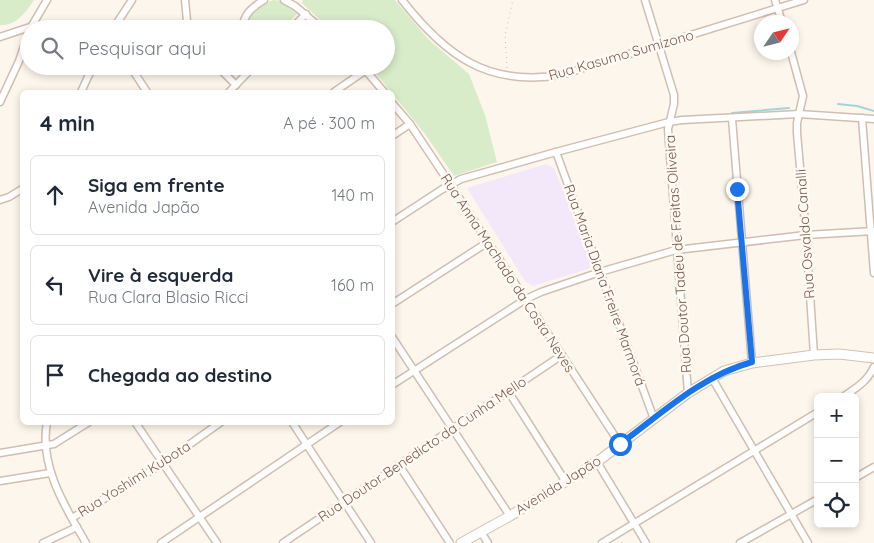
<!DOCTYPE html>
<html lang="pt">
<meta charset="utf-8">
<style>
:root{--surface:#fff;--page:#f2f2f3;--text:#1f2937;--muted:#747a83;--line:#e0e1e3}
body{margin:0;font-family:Quicksand,sans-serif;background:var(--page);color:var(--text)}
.controls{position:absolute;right:15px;bottom:15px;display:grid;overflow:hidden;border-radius:8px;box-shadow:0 2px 8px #0003}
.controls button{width:45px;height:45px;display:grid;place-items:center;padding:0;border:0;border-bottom:1px solid var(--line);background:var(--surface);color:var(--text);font:25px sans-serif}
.compass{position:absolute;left:754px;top:15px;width:45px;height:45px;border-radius:50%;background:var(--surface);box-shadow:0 2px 8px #0003;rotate:55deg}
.stop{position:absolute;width:15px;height:15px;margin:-11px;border:4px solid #1a73e8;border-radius:50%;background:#fff}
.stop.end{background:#1a73e8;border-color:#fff;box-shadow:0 1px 5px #0008}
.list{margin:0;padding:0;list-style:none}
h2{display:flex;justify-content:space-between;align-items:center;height:65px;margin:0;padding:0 20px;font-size:21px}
h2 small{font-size:16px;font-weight:400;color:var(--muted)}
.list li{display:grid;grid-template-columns:32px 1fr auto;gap:15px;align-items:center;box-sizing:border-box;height:80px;margin:0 10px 10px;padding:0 10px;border:1px solid var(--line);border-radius:8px}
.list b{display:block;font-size:19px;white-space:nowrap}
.list p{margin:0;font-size:16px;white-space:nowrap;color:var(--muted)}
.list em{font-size:16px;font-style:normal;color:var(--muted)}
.icon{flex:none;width:28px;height:28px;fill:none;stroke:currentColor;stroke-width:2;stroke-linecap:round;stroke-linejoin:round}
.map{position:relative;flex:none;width:874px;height:543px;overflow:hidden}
.search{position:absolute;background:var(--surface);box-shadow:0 2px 8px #0003;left:20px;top:20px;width:375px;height:55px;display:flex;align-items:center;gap:12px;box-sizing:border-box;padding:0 18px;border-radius:28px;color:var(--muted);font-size:19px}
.panel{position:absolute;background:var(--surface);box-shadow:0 2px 8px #0003;left:20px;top:90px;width:375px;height:335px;border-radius:8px}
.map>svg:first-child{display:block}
</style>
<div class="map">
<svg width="874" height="543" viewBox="0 0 874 543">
<rect width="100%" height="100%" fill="#fdf6ec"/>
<path fill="#f3e8fa" d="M546 164 554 168 590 258 591 266 588 269 533 286 525 281 467 188Z"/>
<g fill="#d8ecc9">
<path d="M0 0H34C26 12 16 26 0 25Z"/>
<path d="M273 0 282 1 297 14 282 29H245C247 12 258 6 273 0Z"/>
<path d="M303 0H395L428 39 469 74 485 115 497 162 454 176 425 134 370 66H386V29H330L302 3Z"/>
</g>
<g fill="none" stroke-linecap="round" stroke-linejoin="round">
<g stroke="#a5d3da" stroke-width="2">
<path d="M838 104 857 106 874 111"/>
<path d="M732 113 789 108"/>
</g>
<defs>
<g id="street">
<path d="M185 0 187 21 190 29"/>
<path d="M284 0 295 6 322 29"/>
<path d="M402 0C445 55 487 87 561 75L804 0"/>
<path d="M645 0 674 95V104L668 129 688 393"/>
<path d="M775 0 782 22"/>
<path d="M30 29 47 0"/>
<path d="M113 29 132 0"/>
<path d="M242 29C244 14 251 8 264 0"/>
<path d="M291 29 306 14"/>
<path d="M0 37 30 27"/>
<path d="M791 52 803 96 797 123V133L806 235 814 355"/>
<path d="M130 66 147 92"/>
<path d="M217 66 236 85"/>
<path d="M362 66 384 92"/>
<path d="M81 92 93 66"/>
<path d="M229 92 254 66"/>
<path d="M334 92 366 70"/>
<path d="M0 102 19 61 29 32"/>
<path d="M392 103 410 124 450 184 620 444"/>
<path d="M862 118 874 273"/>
<path d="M732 119 752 363"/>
<path d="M392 136 410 124"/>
<path d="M556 152 654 419"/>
<path d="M0 200 9 197 22 189"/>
<path d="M392 222 441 190 461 179 556 152 669 122 682 120 799 114 874 119"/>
<path d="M392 304 488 242"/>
<path d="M392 337 510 516"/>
<path d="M712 378 808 543"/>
<path d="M392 385 526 299 541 292 600 272 676 250 806 235 874 231"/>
<path d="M508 391 566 482"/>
<path d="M843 397C856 388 867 382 874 367"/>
<path d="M47 422C39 466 65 507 86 543"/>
<path d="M135 422 217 543"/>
<path d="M292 422 371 543"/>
<path d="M0 453 54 444 89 422"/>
<path d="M597 462 646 543"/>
<path d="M399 465 450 543"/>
<path d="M855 478 874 467"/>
<path d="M0 481 50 473"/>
<path d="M72 518 162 464 221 422"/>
<path d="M481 532 488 543"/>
<path d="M43 543 77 527"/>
<path d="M161 543 340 422"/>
<path d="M283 543 562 355"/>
<path d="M602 543 818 412"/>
<path d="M740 543 818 499"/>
</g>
<path id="secondary" d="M461 543 510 516 597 462 688 393 724 371 752 363 814 355 839 354 874 358"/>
</defs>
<use href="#street" stroke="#d1beb0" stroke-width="9"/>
<use href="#secondary" stroke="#d6c0b0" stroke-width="11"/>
<path stroke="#d9b8a5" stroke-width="1" stroke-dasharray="1 4" stroke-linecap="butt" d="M507 68 505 35 513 0"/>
<use href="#street" stroke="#fff" stroke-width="6"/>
<use href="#secondary" stroke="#fff" stroke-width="9"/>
</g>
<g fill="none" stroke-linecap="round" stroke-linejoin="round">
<path stroke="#1a73e8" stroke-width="6" d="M620 444C661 414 701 376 752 362L737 189"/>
</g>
<g text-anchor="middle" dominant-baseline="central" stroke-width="5" stroke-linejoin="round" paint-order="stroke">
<g font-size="14" fill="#7a5c4d" stroke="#fffaf3">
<text transform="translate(621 55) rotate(-16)">Rua Kasumo Sumizono</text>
<text transform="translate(805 234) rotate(-94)">Rua Osvaldo Canalli</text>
<text transform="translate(678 254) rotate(-94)">Rua Doutor Tadeu de Freitas Oliveira</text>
<text transform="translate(508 273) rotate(57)">Rua Anna Machado da Costa Neves</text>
<text transform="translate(605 285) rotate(70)">Rua Maria Diana Freire Marmorá</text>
<text transform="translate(422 449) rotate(-34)">Rua Doutor Benedicto da Cunha Mello</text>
<text transform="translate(134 479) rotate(-32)">Rua Yoshimi Kubota</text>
<text transform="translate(558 485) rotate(-32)">Avenida Japão</text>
</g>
</g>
</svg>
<div class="controls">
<button>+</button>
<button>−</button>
<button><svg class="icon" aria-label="locate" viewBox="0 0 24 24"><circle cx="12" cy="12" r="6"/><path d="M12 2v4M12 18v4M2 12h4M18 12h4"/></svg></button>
</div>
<svg class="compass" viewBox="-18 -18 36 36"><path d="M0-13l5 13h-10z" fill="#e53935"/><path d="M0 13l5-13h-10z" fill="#747a83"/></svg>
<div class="stop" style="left:620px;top:444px"></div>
<div class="stop end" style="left:737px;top:189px"></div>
<div class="search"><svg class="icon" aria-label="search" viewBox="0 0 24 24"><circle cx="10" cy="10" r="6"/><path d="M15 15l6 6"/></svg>Pesquisar aqui</div>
<section class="panel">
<h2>4 min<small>A pé · 300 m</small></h2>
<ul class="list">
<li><svg class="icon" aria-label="ahead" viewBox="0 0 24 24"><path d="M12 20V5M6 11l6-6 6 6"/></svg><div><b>Siga em frente</b><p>Avenida Japão</p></div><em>140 m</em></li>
<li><svg class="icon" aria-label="left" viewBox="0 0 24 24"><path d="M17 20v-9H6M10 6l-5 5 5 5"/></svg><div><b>Vire à esquerda</b><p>Rua Clara Blasio Ricci</p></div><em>160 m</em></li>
<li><svg class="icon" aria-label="arrive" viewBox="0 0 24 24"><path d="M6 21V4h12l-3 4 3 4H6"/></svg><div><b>Chegada ao destino</b></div></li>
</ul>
</section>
</div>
